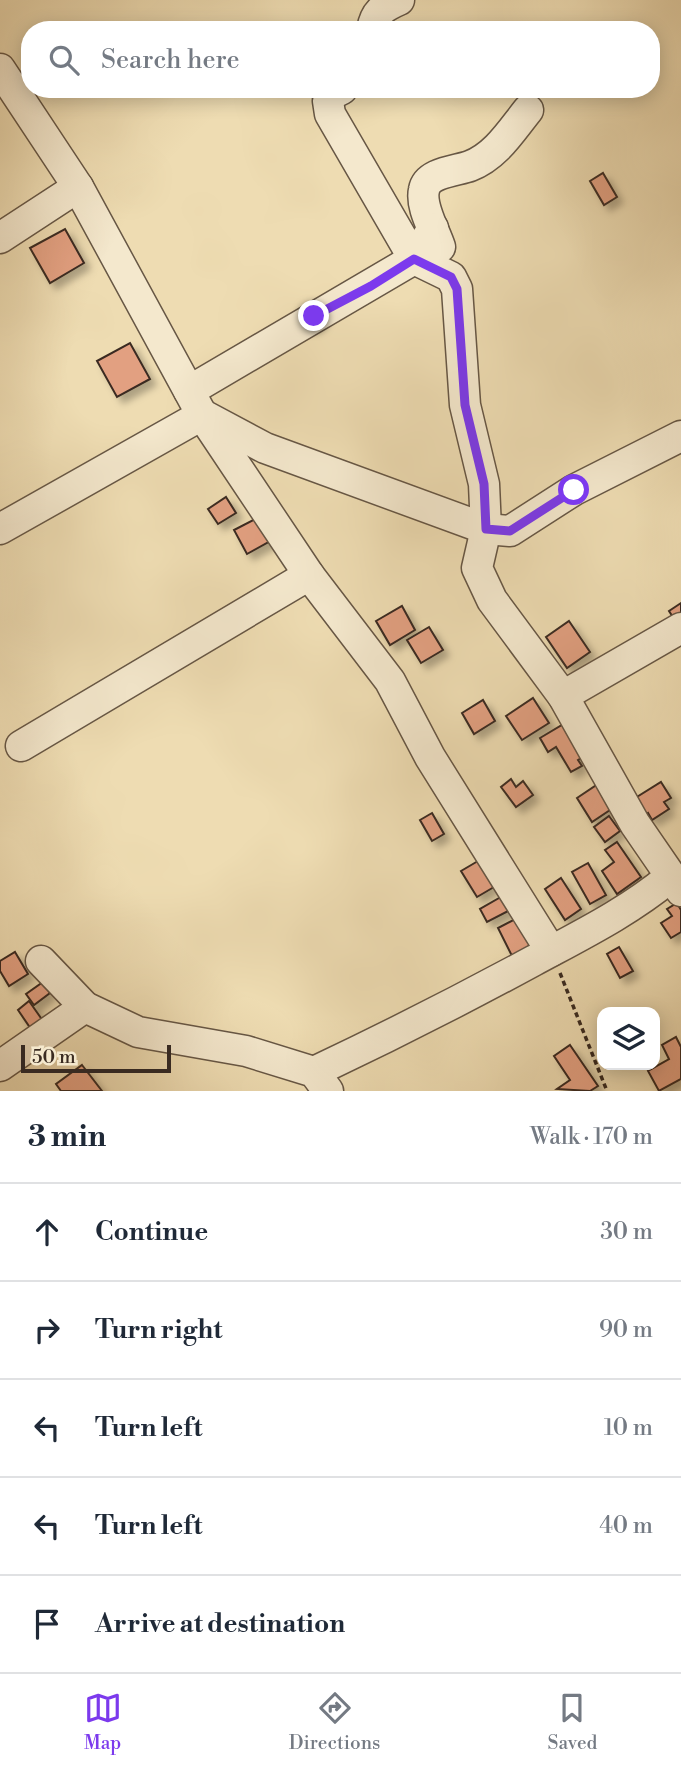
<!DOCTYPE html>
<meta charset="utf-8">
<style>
:root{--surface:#fff;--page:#f6f6f7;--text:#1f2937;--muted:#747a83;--line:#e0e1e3;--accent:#7c3aed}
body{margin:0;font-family:"Libre Bodoni",serif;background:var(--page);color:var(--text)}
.controls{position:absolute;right:21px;bottom:21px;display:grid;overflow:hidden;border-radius:14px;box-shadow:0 4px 18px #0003}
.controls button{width:63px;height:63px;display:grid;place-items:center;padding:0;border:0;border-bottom:2px solid var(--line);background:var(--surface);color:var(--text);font:35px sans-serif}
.scale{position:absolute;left:21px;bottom:18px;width:150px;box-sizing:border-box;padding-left:7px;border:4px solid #3a2b21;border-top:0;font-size:19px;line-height:24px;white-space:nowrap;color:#3a2b21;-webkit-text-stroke:5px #f4e8cd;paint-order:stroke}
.stop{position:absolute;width:21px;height:21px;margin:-16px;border:5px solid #7c3aed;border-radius:50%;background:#fff}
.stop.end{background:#7c3aed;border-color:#fff;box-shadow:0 2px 7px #0008}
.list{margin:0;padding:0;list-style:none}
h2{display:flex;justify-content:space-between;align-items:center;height:91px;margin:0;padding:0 28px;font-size:30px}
h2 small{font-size:23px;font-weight:400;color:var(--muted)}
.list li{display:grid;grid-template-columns:46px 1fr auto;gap:21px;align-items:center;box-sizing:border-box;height:98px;padding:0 28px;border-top:2px solid var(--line)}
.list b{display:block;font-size:26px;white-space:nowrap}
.list em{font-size:23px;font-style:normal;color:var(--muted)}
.icon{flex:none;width:38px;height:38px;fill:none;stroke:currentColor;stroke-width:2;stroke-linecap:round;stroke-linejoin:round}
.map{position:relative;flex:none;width:681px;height:1091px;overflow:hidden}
.search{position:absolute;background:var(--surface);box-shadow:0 4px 18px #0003;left:21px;right:21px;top:21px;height:77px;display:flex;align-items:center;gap:18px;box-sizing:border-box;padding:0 24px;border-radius:28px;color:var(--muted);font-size:26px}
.sheet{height:581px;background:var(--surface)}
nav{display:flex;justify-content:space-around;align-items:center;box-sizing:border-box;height:98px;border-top:2px solid var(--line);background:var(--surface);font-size:19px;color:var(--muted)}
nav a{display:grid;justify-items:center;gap:4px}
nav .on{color:var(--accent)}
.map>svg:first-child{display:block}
</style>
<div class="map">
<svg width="681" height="1091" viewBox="0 0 681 1091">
<defs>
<filter id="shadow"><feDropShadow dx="6" dy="6" stdDeviation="3.5" flood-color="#0004"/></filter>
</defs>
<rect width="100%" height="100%" fill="#eedcb2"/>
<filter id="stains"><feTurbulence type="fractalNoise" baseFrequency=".00286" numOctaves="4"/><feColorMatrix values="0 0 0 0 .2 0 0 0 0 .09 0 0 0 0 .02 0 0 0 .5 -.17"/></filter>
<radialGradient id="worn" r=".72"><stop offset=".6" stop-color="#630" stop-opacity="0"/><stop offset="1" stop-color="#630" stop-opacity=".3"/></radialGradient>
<g fill="#e2a081" stroke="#3a2b21" stroke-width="2" filter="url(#shadow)">
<path d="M603 173 617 197 604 205 590 181Z"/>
<path d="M65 229 84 263 50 283 30 248Z"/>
<path d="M130 343 150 379 117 397 97 361Z"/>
<path d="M226 497 236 513 218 524 208 509Z"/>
<path d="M259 517 272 540 247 554 234 530Z"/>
<path d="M681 603V622L678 625 669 611Z"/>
<path d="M402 606 415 630 390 645 376 621Z"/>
<path d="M569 621 590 652 567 668 546 637Z"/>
<path d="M429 627 443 650 421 663 407 640Z"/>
<path d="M533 698 549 723 522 740 506 716Z"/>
<path d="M483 700 495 721 474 734 462 713Z"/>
<path d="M567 722 586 755 578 760 582 766 571 772 556 747 548 752 540 738Z"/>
<path d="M511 779 516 787 523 781 533 795 516 807 501 787Z"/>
<path d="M661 782 671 798 664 802 669 809 652 820 648 813 642 817 632 800Z"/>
<path d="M598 784 613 808 592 822 577 798Z"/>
<path d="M432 813 444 834 432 841 420 820Z"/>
<path d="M609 816 620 831 605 842 594 827Z"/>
<path d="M617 842 641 877 617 894 602 871 614 862 605 850Z"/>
<path d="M478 861 494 887 477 897 461 871Z"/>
<path d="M588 863 606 895 590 904 572 872Z"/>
<path d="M561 878 581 909 565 920 545 889Z"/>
<path d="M506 894 514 908 487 922 480 909Z"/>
<path d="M677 903 681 910V932L671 938 661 923 672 916 667 909Z"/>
<path d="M521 916 535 944 512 956 498 928Z"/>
<path d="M619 947 633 971 620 978 607 954Z"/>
<path d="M15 952 28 974 9 986 0 971V961Z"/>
<path d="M43 982 50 993 34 1005 26 994Z"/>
<path d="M29 1001 43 1021 31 1029 18 1010Z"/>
<path d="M676 1037 681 1047V1079L659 1091 648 1071 669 1059 662 1045Z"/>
<path d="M570 1045 598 1086 590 1091 557 1089 570 1080 554 1056Z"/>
<path d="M82 1065 102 1091H61L56 1084Z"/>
</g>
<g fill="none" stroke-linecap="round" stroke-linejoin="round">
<defs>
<g id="minor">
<path d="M372 30C375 12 383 7 399 0"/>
<path d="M0 69 78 187 202 415 309 575 390 681 430 757 551 951"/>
<path d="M342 89 334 93 328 101 330 114 414 259 451 277 457 289 465 405 484 484 486 529 477 568 492 600 563 696 635 824 681 891"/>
<path d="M0 238 78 187"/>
<path d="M440 247C435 231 420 207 424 190 427 172 457 171 470 166 496 156 511 131 528 110"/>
<path d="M189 391 414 259 433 228"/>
<path d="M205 416 265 448 486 529 510 531 574 490 681 436"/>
<path d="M0 529 202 415"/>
<path d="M563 696 681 628"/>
<path d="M21 746 309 575"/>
<path d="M41 961 85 1007 138 1032 246 1051 314 1072 328 1091"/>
<path d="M0 1066 85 1007"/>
<path d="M314 1072C388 1037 461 1000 533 961 581 935 628 912 669 878"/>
</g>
</defs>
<use href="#minor" stroke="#675745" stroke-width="33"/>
<path stroke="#3a2b21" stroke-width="3.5" stroke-dasharray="5 3.5" stroke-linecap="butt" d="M560 973 607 1091"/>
<use href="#minor" stroke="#f4e8cd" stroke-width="30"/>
</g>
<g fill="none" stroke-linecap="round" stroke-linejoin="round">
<path stroke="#7c3aed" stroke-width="9" d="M314 316 371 286 414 259 451 277 457 289 465 405 484 484 486 529 510 531 574 490"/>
</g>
<rect width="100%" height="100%" filter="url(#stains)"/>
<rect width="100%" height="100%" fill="url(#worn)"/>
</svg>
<div class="controls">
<button><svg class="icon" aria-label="layers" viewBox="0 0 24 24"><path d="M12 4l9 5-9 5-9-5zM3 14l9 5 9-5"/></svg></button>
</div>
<div class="scale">50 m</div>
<div class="stop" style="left:574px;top:490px"></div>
<div class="stop end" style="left:314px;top:316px"></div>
<div class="search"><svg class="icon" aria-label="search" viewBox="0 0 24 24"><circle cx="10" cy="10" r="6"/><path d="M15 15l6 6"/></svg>Search here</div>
</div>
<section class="sheet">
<h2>3 min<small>Walk · 170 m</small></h2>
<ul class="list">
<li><svg class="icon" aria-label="ahead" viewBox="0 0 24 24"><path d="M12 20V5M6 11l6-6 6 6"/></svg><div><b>Continue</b></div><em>30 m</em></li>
<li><svg class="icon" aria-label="right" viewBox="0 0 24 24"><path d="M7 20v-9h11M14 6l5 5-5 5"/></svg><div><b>Turn right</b></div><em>90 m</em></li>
<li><svg class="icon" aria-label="left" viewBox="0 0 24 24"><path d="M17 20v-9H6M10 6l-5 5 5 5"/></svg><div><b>Turn left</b></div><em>10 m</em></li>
<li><svg class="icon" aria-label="left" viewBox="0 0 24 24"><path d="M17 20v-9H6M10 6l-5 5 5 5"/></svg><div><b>Turn left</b></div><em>40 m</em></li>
<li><svg class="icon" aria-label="arrive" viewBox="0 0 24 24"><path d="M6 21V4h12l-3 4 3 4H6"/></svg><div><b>Arrive at destination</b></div></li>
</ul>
</section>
<nav>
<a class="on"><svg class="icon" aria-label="map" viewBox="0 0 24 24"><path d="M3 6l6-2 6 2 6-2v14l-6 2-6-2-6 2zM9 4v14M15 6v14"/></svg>Map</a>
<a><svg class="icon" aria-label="directions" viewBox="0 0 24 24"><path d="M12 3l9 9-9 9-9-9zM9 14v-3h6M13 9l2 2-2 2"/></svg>Directions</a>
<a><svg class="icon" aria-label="saved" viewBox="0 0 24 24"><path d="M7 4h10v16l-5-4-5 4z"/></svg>Saved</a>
</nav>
